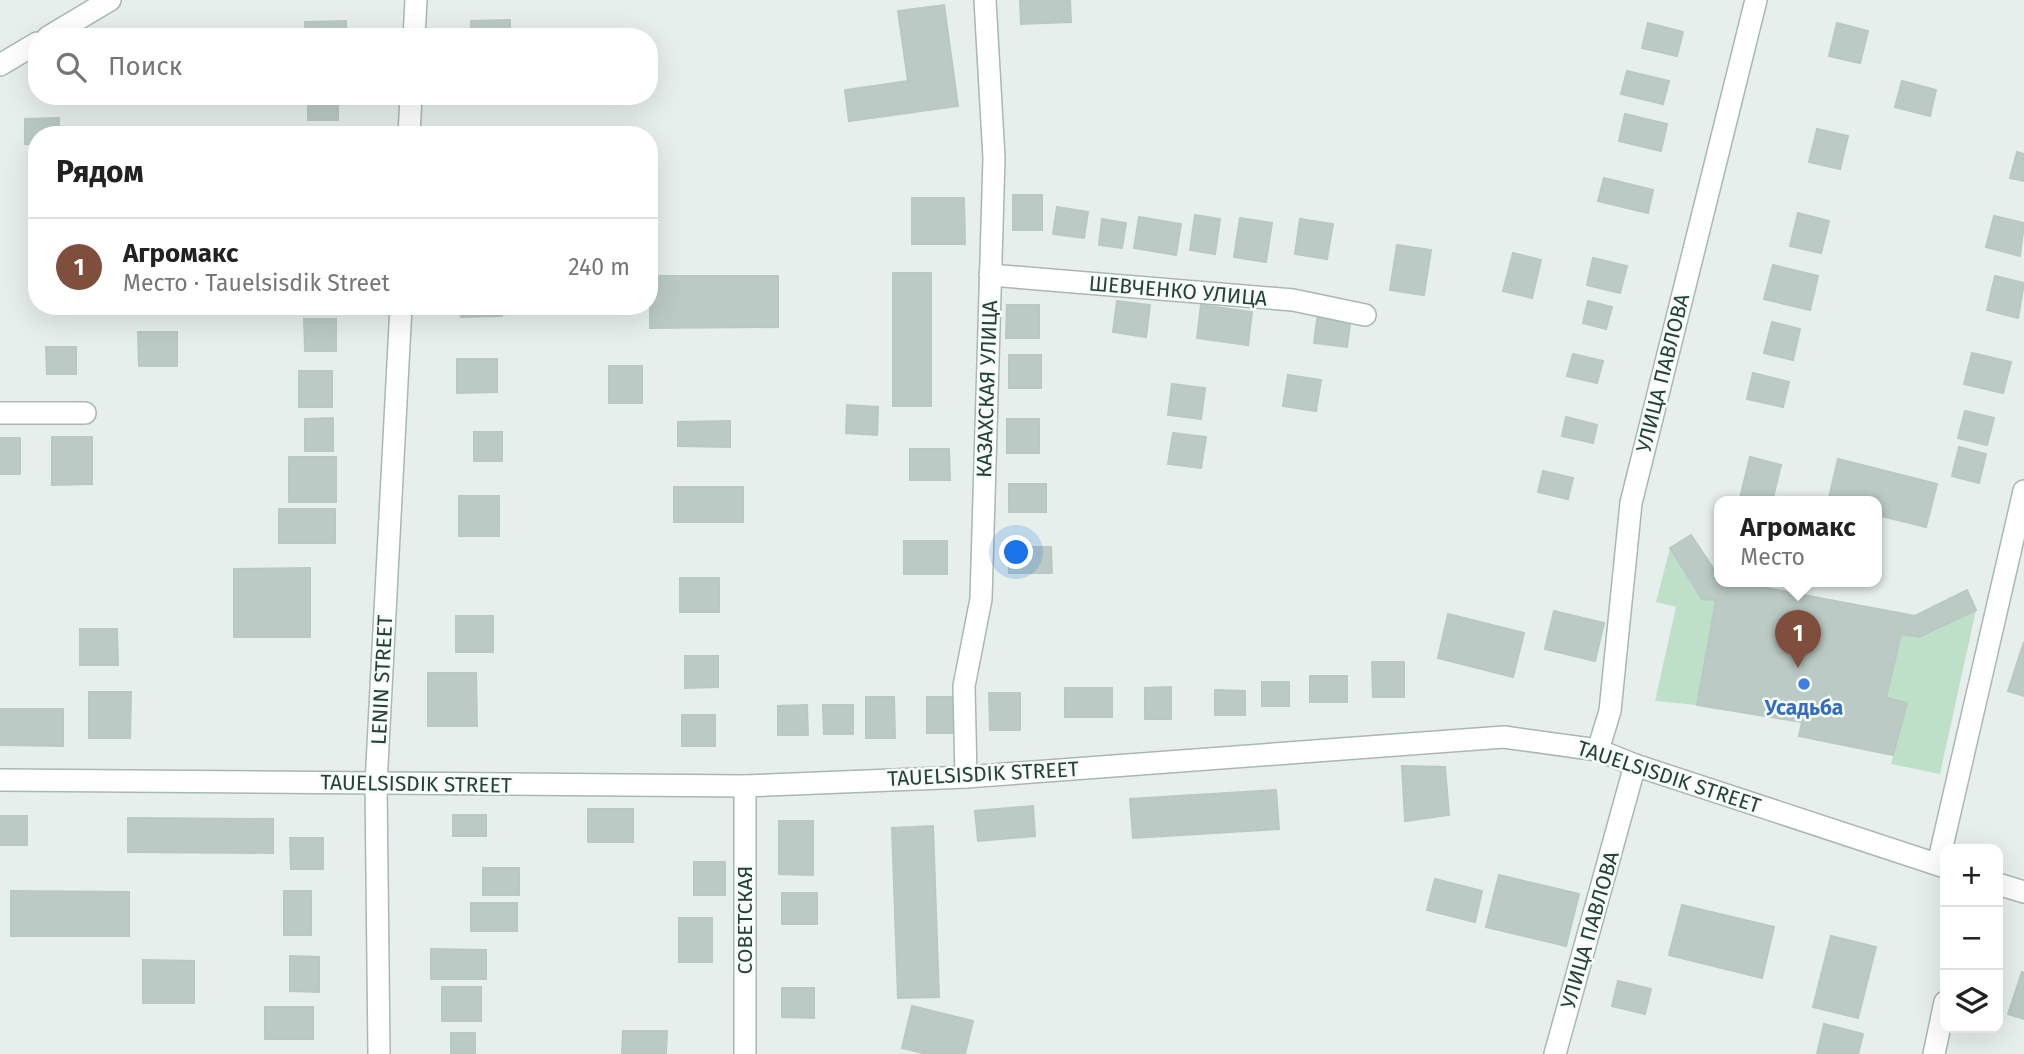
<!DOCTYPE html>
<html lang="ru">
<meta charset="utf-8">
<style>
:root{--surface:#fff;--page:#f6f6f6;--text:#222;--muted:#767676;--line:#e0e0e0;--accent:#804e3d}
body{margin:0;font-family:"Fira Sans",sans-serif;background:var(--page);color:var(--text)}
.controls{position:absolute;right:21px;bottom:21px;display:grid;overflow:hidden;border-radius:14px;box-shadow:0 7px 28px #0002}
.controls button{width:63px;height:63px;display:grid;place-items:center;padding:0;border:0;border-bottom:2px solid var(--line);background:var(--surface);color:var(--text);font:35px sans-serif}
.you{position:absolute;left:1017px;top:553px;width:24px;height:24px;margin:-18px;border:5px solid #fff;border-radius:50%;background:#1a73e8;box-shadow:0 0 0 10px #1a73e833}
.badge{display:grid;place-items:center;width:46px;height:46px;border-radius:50%;background:var(--accent);color:#fff;font-size:23px;font-weight:700}
.pin{position:absolute;translate:-50% -58px;filter:drop-shadow(0 2px 4px #0008)}
.pin::after{content:'';position:absolute;top:37px;width:24px;height:21px;background:inherit;clip-path:polygon(0 0,100% 0,50% 100%)}
.popup{position:absolute;left:1714px;top:496px;width:168px;height:91px;box-sizing:border-box;display:grid;place-content:center;border-radius:14px;background:var(--surface);filter:drop-shadow(0 2px 5px #0005);font-size:23px;white-space:nowrap;color:var(--muted)}
.popup b{font-size:26px;color:var(--text)}
.popup::after{content:'';position:absolute;left:50%;top:100%;margin-left:-14px;border:14px solid transparent;border-top-color:var(--surface)}
.list{margin:0;padding:0;list-style:none}
h2{display:flex;justify-content:space-between;align-items:center;height:91px;margin:0;padding:0 28px;font-size:30px}
h2 small{font-size:23px;font-weight:400;color:var(--muted)}
.list li{display:grid;grid-template-columns:46px 1fr auto;gap:21px;align-items:center;box-sizing:border-box;height:98px;padding:0 28px;border-top:2px solid var(--line)}
.list b{display:block;font-size:26px;white-space:nowrap}
.list p{margin:0;font-size:23px;white-space:nowrap;color:var(--muted)}
.list em{font-size:23px;font-style:normal;color:var(--muted)}
.icon{flex:none;width:38px;height:38px;fill:none;stroke:currentColor;stroke-width:2;stroke-linecap:round;stroke-linejoin:round}
.map{position:relative;flex:none;width:2024px;height:1054px;overflow:hidden}
.search{position:absolute;background:var(--surface);box-shadow:0 7px 28px #0002;left:28px;top:28px;width:630px;height:77px;display:flex;align-items:center;gap:18px;box-sizing:border-box;padding:0 24px;border-radius:28px;color:var(--muted);font-size:26px}
.panel{position:absolute;background:var(--surface);box-shadow:0 7px 28px #0002;left:28px;top:126px;width:630px;height:189px;border-radius:28px}
.map>svg:first-child{display:block}
</style>
<div class="map">
<svg width="2024" height="1054" viewBox="0 0 2024 1054">
<rect width="100%" height="100%" fill="#e6efeb"/>
<g fill="#bfe0c8">
<path d="M1670 548 1716 600 1697 705 1655 701 1676 607 1656 602Z"/>
<path d="M1976 610 1940 774 1891 764 1906 703 1886 698 1901 634 1920 637Z"/>
</g>
<g fill="#bbcac4" stroke="#b8c9c2" stroke-width="2">
<path d="M1020 0H1070L1071 22 1021 24Z"/>
<path d="M944 5 958 106 849 121 845 90 908 81 898 11Z"/>
<path d="M510 20V37H471V21Z"/>
<path d="M346 21V37H305V22Z"/>
<path d="M1648 23 1683 32 1677 56 1642 48Z"/>
<path d="M1837 23 1868 31 1860 63 1829 56Z"/>
<path d="M1627 71 1669 81 1663 104 1621 94Z"/>
<path d="M1902 81 1936 90 1930 116 1895 107Z"/>
<rect x="308" y="96" width="30" height="24"/>
<path d="M1625 114 1667 124 1661 151 1619 141Z"/>
<path d="M59 118V135H37V144H25V119Z"/>
<path d="M1817 129 1848 136 1840 169 1809 162Z"/>
<path d="M2017 152 2024 154V181L2010 178Z"/>
<path d="M1604 178 1653 190 1648 213 1598 201Z"/>
<rect x="1013" y="195" width="29" height="35"/>
<path d="M912 198H964L965 244H912Z"/>
<path d="M1057 207 1088 212 1084 238 1053 234Z"/>
<path d="M1798 213 1829 221 1821 253 1790 246Z"/>
<path d="M1195 215 1220 219 1215 254 1190 250Z"/>
<path d="M1994 216 2024 223 2020 256 1986 247Z"/>
<path d="M1139 217 1181 224 1176 255 1134 248Z"/>
<path d="M1240 218 1272 223 1266 262 1234 257Z"/>
<path d="M1102 219 1126 223 1122 248 1099 245Z"/>
<path d="M1300 219 1333 224 1327 259 1295 254Z"/>
<path d="M1397 245 1431 250 1424 295 1390 290Z"/>
<path d="M1513 253 1541 260 1532 298 1503 291Z"/>
<path d="M1593 258 1627 266 1620 293 1587 285Z"/>
<path d="M1773 265 1818 276 1810 310 1764 299Z"/>
<rect x="893" y="273" width="38" height="133"/>
<path d="M650 276H778V327L650 328Z"/>
<path d="M1995 276 2024 283 2018 318 1987 310Z"/>
<path d="M1117 301 1150 305 1146 337 1113 332Z"/>
<path d="M1588 301 1612 307 1606 329 1583 323Z"/>
<path d="M1007 305H1039V338H1006Z"/>
<path d="M1201 305 1252 312 1248 345 1197 338Z"/>
<path d="M461 306H502V316L461 317Z"/>
<path d="M1318 312 1351 316 1347 347 1314 343Z"/>
<path d="M304 319H336V351H305Z"/>
<path d="M1772 322 1800 329 1793 360 1764 353Z"/>
<path d="M138 332H177V366H139Z"/>
<path d="M46 347H76V374H47Z"/>
<path d="M1972 353 2011 362 2003 393 1964 384Z"/>
<path d="M1573 354 1603 361 1597 383 1567 376Z"/>
<rect x="1009" y="355" width="32" height="33"/>
<path d="M457 359H497V392L457 393Z"/>
<rect x="609" y="366" width="33" height="37"/>
<rect x="299" y="371" width="33" height="36"/>
<path d="M1753 373 1789 382 1783 407 1747 399Z"/>
<path d="M1288 375 1321 380 1316 411 1283 406Z"/>
<path d="M1172 384 1205 388 1201 419 1168 415Z"/>
<path d="M847 405 878 407 877 435 846 433Z"/>
<path d="M1965 411 1994 418 1987 445 1958 438Z"/>
<path d="M1566 417 1597 425 1593 443 1562 436Z"/>
<path d="M333 418V451H305V419Z"/>
<rect x="1007" y="419" width="32" height="34"/>
<path d="M730 421V447L678 446V422Z"/>
<rect x="474" y="432" width="28" height="29"/>
<path d="M1173 433 1206 437 1201 468 1168 464Z"/>
<path d="M52 437H92V484L52 485Z"/>
<rect x="0" y="438" width="20" height="36"/>
<path d="M1959 447 1986 454 1979 483 1952 476Z"/>
<path d="M910 449H949L950 480H910Z"/>
<rect x="289" y="457" width="47" height="45"/>
<path d="M1750 457 1781 465 1772 502H1739Z"/>
<path d="M1838 459 1937 484 1926 527 1877 515V502H1828Z"/>
<path d="M1543 471 1573 478 1568 499 1538 492Z"/>
<rect x="1009" y="484" width="37" height="28"/>
<rect x="674" y="487" width="69" height="35"/>
<rect x="459" y="496" width="40" height="40"/>
<rect x="279" y="509" width="56" height="34"/>
<path d="M1691 535 1719 577V582H1734L1915 616 1967 590 1976 610 1919 637 1901 634 1886 698 1907 703 1893 755 1799 736 1802 722 1697 705 1716 600 1702 599 1670 548Z"/>
<rect x="904" y="541" width="43" height="33"/>
<path d="M1008 547H1051L1052 573H1009Z"/>
<path d="M310 568V637H234V569Z"/>
<rect x="680" y="578" width="39" height="34"/>
<path d="M1554 611 1604 623 1595 661 1545 649Z"/>
<path d="M1448 614 1524 633 1513 677 1438 658Z"/>
<rect x="456" y="616" width="37" height="36"/>
<path d="M80 629H117L118 665H80Z"/>
<path d="M2024 642V696L2008 691Z"/>
<path d="M685 656H718V687L685 688Z"/>
<path d="M1372 662H1404V697H1373Z"/>
<path d="M428 673H476L477 726H428Z"/>
<rect x="1310" y="676" width="37" height="26"/>
<rect x="1262" y="682" width="27" height="24"/>
<path d="M1171 687V719H1145V688Z"/>
<rect x="1065" y="688" width="47" height="29"/>
<path d="M1215 690 1245 691V715H1215Z"/>
<path d="M89 692H131L130 738H89Z"/>
<path d="M989 693H1020V730H990Z"/>
<path d="M866 697H894L895 738H866Z"/>
<rect x="927" y="697" width="30" height="36"/>
<path d="M807 705 808 735H778V706Z"/>
<path d="M823 705H853V734H824Z"/>
<path d="M0 709H63V746L0 745Z"/>
<rect x="682" y="715" width="33" height="31"/>
<path d="M1402 766 1445 767 1449 815 1405 821Z"/>
<path d="M1276 790 1279 829 1133 838 1130 799Z"/>
<path d="M1033 806 1035 836 978 841 975 811Z"/>
<rect x="588" y="809" width="45" height="33"/>
<rect x="453" y="815" width="33" height="21"/>
<rect x="0" y="816" width="27" height="29"/>
<path d="M128 818 273 819V853L128 852Z"/>
<path d="M779 821H813V875L779 874Z"/>
<path d="M933 826 939 997 898 998 892 828Z"/>
<path d="M290 838H323V869H291Z"/>
<rect x="694" y="862" width="31" height="33"/>
<rect x="483" y="868" width="36" height="27"/>
<path d="M1499 875 1579 894 1566 946 1486 927Z"/>
<path d="M1435 879 1482 891 1475 922 1427 910Z"/>
<path d="M11 891 129 892V936H11Z"/>
<rect x="284" y="891" width="27" height="44"/>
<rect x="782" y="893" width="35" height="31"/>
<rect x="471" y="903" width="46" height="28"/>
<path d="M1682 905 1774 927 1762 978 1669 955Z"/>
<rect x="679" y="918" width="33" height="44"/>
<path d="M1831 936 1876 947 1858 1018 1813 1007Z"/>
<path d="M431 949 486 950V979H431Z"/>
<path d="M290 956 319 957V992L290 991Z"/>
<path d="M143 960 194 961V1003H143Z"/>
<path d="M2022 972 2024 973V1019L2008 1014Z"/>
<path d="M1618 981 1651 989 1645 1014 1612 1006Z"/>
<rect x="442" y="987" width="39" height="34"/>
<path d="M782 988H814V1018L782 1017Z"/>
<path d="M912 1006 973 1021 965 1054H927L902 1048Z"/>
<rect x="265" y="1007" width="48" height="32"/>
<path d="M1824 1024 1863 1034 1858 1054H1817Z"/>
<path d="M623 1031H667L666 1053H622Z"/>
<rect x="451" y="1033" width="24" height="21"/>
</g>
<g fill="none" stroke-linecap="round" stroke-linejoin="round">
<defs>
<g id="minor">
<path d="M48 37 110 0"/>
<path d="M0 65 37 43"/>
<path d="M990 275 1293 300 1365 315"/>
<path d="M0 413H85"/>
<path d="M1598 750 1610 711 1631 503 1756 0"/>
<path d="M966 777 964 686 981 599 994 158 985 0"/>
<path d="M745 786V1054"/>
<path d="M1938 864 2024 491"/>
<path d="M1555 1054 1635 765"/>
</g>
<g id="tertiary">
<path d="M414 37 416 0"/>
<path d="M409 135 411 96"/>
<path d="M0 780 745 786 966 777 1504 737 1598 750 1635 765 1945 867"/>
<path d="M1998 884 2024 892"/>
<path d="M379 1054 376 784 401 306"/>
<path d="M1934 1054 1945 1002"/>
</g>
</defs>
<use href="#minor" stroke="#a8b8b2" stroke-width="24"/>
<use href="#tertiary" stroke="#a8b8b2" stroke-width="24"/>
<use href="#minor" stroke="#fff" stroke-width="21"/>
<use href="#tertiary" stroke="#fff" stroke-width="21"/>
</g>
<circle fill="#3f7fe0" stroke="#f7fbf9" stroke-width="2.5" cx="1804" cy="684" r="7"/>
<g text-anchor="middle" dominant-baseline="central" stroke-width="5" stroke-linejoin="round" paint-order="stroke">
<g font-size="21" fill="#24423a" stroke="#f7fbf9">
<text transform="translate(1178 291) rotate(5)">ШЕВЧЕНКО УЛИЦА</text>
<text transform="translate(1663 373) rotate(-76)">УЛИЦА ПАВЛОВА</text>
<text transform="translate(987 389) rotate(-88)">КАЗАХСКАЯ УЛИЦА</text>
<text transform="translate(382 680) rotate(-87)">LENIN STREET</text>
<text transform="translate(983 774) rotate(-3)">TAUELSISDIK STREET</text>
<text transform="translate(1669 777) rotate(18)">TAUELSISDIK STREET</text>
<text transform="translate(416 784) rotate(1)">TAUELSISDIK STREET</text>
<text transform="translate(745 920) rotate(-90)">СОВЕТСКАЯ</text>
<text transform="translate(1590 930) rotate(-74)">УЛИЦА ПАВЛОВА</text>
</g>
<g font-size="21" font-weight="bold" fill="#366cbe" stroke="#f7fbf9">
<text x="1804" y="708">Усадьба</text>
</g>
</g>
</svg>
<div class="controls">
<button>+</button>
<button>−</button>
<button><svg class="icon" aria-label="layers" viewBox="0 0 24 24"><path d="M12 4l9 5-9 5-9-5zM3 14l9 5 9-5"/></svg></button>
</div>
<div class="you"></div>
<div class="pin badge" style="left:1798px;top:668px">1</div>
<div class="popup"><b>Агромакс</b>Место</div>
<div class="search"><svg class="icon" aria-label="search" viewBox="0 0 24 24"><circle cx="10" cy="10" r="6"/><path d="M15 15l6 6"/></svg>Поиск</div>
<section class="panel">
<h2>Рядом<small></small></h2>
<ul class="list">
<li><span class="badge">1</span><div><b>Агромакс</b><p>Место · Tauelsisdik Street</p></div><em>240 m</em></li>
</ul>
</section>
</div>
